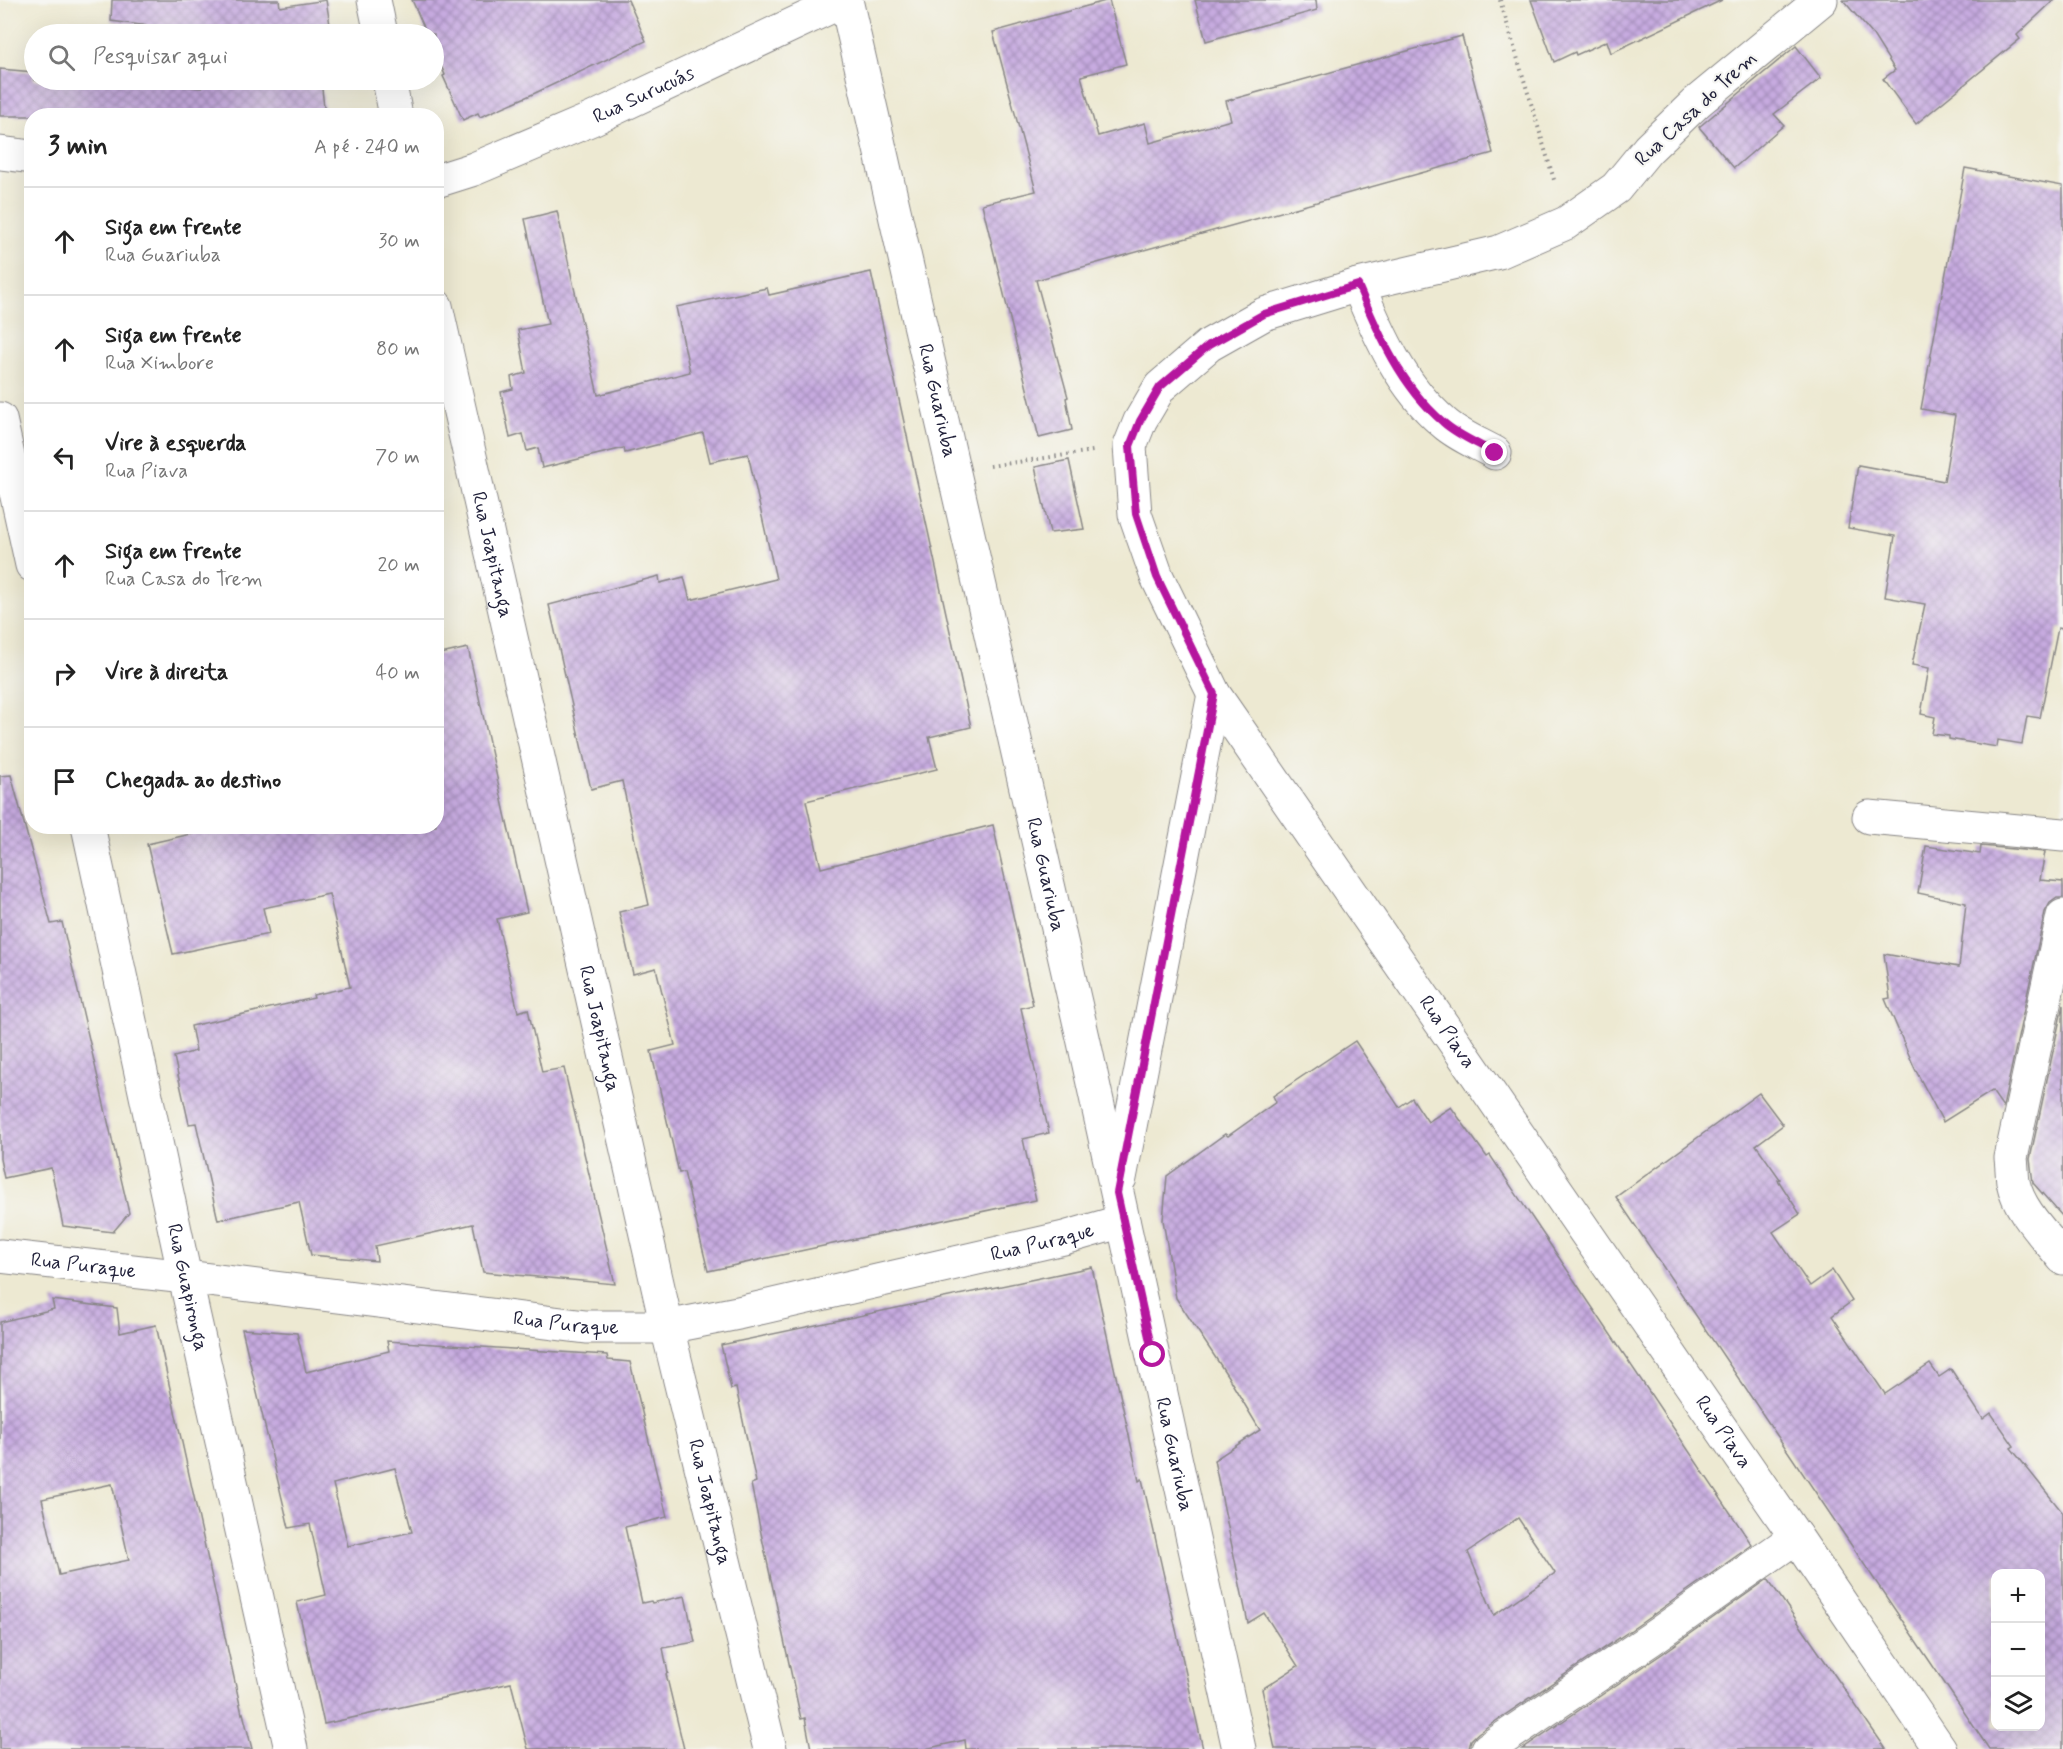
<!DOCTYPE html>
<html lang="pt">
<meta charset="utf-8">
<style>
:root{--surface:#fff;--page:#f6f6f6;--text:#222;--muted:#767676;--line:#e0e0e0}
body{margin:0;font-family:Mynerve,sans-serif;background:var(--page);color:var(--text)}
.controls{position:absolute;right:18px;bottom:18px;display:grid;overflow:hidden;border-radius:12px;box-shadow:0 6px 24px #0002}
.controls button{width:54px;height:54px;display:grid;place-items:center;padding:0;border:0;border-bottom:2px solid var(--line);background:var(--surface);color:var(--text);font:30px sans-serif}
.stop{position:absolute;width:18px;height:18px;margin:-14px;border:4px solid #b5179e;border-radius:50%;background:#fff}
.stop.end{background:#b5179e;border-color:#fff;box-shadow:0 2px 6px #0008}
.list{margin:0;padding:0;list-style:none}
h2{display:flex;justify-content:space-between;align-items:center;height:78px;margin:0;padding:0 24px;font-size:26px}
h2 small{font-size:20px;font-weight:400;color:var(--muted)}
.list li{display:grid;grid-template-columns:39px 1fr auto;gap:18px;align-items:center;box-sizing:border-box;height:108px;padding:0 24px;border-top:2px solid var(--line)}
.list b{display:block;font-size:22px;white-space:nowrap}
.list p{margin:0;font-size:20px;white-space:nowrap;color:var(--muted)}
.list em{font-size:20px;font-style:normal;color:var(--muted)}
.icon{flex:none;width:33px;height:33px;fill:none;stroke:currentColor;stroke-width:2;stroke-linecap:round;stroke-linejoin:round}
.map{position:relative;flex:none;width:2063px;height:1749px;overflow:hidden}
.search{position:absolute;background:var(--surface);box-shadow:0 6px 24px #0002;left:24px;top:24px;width:420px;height:66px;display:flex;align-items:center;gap:15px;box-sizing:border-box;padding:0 21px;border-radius:33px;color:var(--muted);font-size:22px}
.panel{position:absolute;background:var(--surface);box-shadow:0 6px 24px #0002;left:24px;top:108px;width:420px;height:726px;border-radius:24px}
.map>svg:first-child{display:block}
</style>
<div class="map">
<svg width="2063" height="1749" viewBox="0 0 2063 1749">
<defs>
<pattern id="building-cross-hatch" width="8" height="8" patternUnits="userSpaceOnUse" patternTransform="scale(1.5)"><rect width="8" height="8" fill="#c7abe0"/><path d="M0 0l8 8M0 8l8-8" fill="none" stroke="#a18bb7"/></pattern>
</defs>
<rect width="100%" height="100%" fill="#f6f6f2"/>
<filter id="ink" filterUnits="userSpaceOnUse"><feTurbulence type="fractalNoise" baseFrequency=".0167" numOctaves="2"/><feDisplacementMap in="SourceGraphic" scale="12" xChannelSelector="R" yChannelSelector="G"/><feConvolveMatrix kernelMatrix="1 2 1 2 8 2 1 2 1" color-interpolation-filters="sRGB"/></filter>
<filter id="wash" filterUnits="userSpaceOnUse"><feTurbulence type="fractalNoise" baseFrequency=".008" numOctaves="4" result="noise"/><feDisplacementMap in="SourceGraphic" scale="24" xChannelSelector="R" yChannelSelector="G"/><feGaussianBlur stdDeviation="1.35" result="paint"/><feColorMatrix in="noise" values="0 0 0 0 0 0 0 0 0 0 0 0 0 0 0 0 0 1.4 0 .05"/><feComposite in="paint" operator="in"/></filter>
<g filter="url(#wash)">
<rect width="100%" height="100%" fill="#ede9d2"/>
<g id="blocks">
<g fill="url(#building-cross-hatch)" fill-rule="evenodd">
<path d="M112 0H279L280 7 326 0 331 31 316 34H208L111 21Z"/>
<path d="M412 0H628L646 41 533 94 480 117 478 113 463 120 443 76 445 75 434 49V34H427Z"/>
<path d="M1109 0 1126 64 1081 76 1098 136 1145 123 1150 143 1231 120 1226 101 1462 36 1493 153 1036 280 1068 397 1066 398 1072 430 1039 438 982 204 1036 191 993 32Z"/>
<path d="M1195 0H1316L1317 10 1206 41Z"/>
<path d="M1531 0H1722L1611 53 1607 41 1576 55 1575 52 1554 62Z"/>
<path d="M1843 0H2054L2017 35 2020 39 1916 124 1883 79 1895 70 1873 35Z"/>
<path d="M1796 46 1821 78 1774 114 1784 125 1734 168 1699 127Z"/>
<path d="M0 69 34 72V80H111L202 88 203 80H321L325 116H0Z"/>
<path d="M1965 168 2063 186V629L2058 628 2040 718 2027 716 2022 744 1998 740 1997 747 1949 739V736L1932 734 1935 717 1921 714 1929 668 1912 665 1925 604 1885 597 1895 536 1848 528 1858 465 1944 481 1955 415 1921 409Z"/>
<path d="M557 211 598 395 690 372 676 307 767 288 769 295 871 272 971 727 929 737 937 769 806 801 821 868 993 825 1033 1005 1021 1008 1049 1133 1023 1139 1036 1200 708 1271 684 1172 679 1173 651 1051 675 1045 656 968 633 974 619 912 649 905 622 781 591 789 549 605 659 576 660 583 684 577 690 600 776 579 748 454 710 462 703 433 625 453 624 448 542 468 538 448 527 451 523 434 510 438 501 392 513 389 511 377 526 373 518 330 548 324 525 219Z"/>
<path d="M1069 460 1084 529 1050 533 1035 467Z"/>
<path d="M468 648 527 912 497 919 518 1012 528 1009 542 1072 564 1068 615 1284 483 1272 473 1224 375 1246 377 1261 311 1255 299 1202 218 1220 196 1123 189 1124 174 1057 196 1051 191 1026 314 998 313 995 350 987 329 894 263 908 269 934 173 954 147 844 226 826H436V655Z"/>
<path d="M11 775 51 924 62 922 129 1213 113 1232 63 1226 51 1168 4 1178 0 1159V776Z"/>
<path d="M1926 846 1980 854 1981 846 2045 852 2040 880 2063 882V898H2057L2050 903 2045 912 2003 1107 1992 1091 1943 1122 1915 1069 1885 999 1890 998 1884 954 1959 967 1966 903 1918 893Z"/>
<path d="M2063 1005V1217L2033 1183 2030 1159Z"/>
<path d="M1355 1041 1399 1107 1412 1098 1428 1122 1451 1107 1487 1157 1490 1155 1752 1545 1640 1624 1478 1733 1471 1740 1469 1749H1275L1262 1689 1298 1666 1264 1613 1248 1623 1214 1460 1260 1430 1227 1375 1176 1298 1163 1220 1167 1176 1225 1134 1228 1136 1276 1102 1273 1096ZM1518 1518 1555 1573 1494 1615 1468 1552Z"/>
<path d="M1759 1093 1783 1125 1756 1145 1780 1179 1778 1180 1800 1214 1773 1232 1810 1286 1832 1270 1852 1301 1832 1316 1885 1394 1930 1364 1939 1377 1951 1369 1983 1419 1991 1413 2014 1446 2011 1448 2063 1513V1749H1989L1616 1197ZM1995 1574H2040V1726H1995Z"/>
<path d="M1092 1267 1139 1481 1142 1479 1203 1749H966L965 1740 925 1749H811L805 1718 801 1719 761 1533 751 1484 756 1482 736 1388 731 1389 721 1345Z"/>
<path d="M52 1300 117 1308 120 1333 156 1325 242 1714 243 1713 252 1749H0V1322L54 1309ZM112 1484 129 1560 59 1575 42 1499Z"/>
<path d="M242 1329 297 1333 306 1372 389 1351 387 1341 607 1355 608 1360 630 1362 667 1517 625 1527 642 1603 651 1601 652 1603 685 1596 695 1642 663 1648 668 1673 666 1674 684 1749H528L511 1683 324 1724 297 1602 326 1595 310 1524 289 1528ZM395 1468 412 1532 348 1546 333 1484Z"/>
<path d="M1768 1579 1886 1749H1522L1662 1654Z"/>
</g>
</g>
</g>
<g filter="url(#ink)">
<use href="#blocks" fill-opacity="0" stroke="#888686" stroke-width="1.5"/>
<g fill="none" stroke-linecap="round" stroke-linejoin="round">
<defs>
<g id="minor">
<path d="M374 0 381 34"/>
<path id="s1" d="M846 0 1084 1042 1239 1749"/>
<path id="s2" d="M1821 0 1697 102 1648 149 1616 188 1566 223 1499 252 1358 285 1264 314 1209 345 1160 387 1140 421 1130 446 1135 514 1157 577 1214 694 1796 1537 1940 1749"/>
<path d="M389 80 396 116"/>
<path d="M0 153 32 157"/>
<path id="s3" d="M436 181 474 169 592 119 845 0"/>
<path d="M1358 285C1379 335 1401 386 1443 422 1457 435 1479 444 1495 453"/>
<path id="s4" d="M436 306 667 1327 770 1749"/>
<path d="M0 419 32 565"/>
<path d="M1869 817 2063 835"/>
<path id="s5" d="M88 826 185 1277 291 1749"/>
<path d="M2063 916 2011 1158C2012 1166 2012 1174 2013 1182 2019 1211 2045 1235 2063 1258"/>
<path d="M1120 1178 1214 694"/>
<path id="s6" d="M0 1256 185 1277 586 1327H667L738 1313 1064 1238 1123 1221"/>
<path d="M1488 1749 1651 1639 1796 1537"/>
</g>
</defs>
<use href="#minor" stroke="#888686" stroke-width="35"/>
<g stroke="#888686" stroke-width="4" stroke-dasharray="1.5 4.5" stroke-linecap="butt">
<path d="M1500 0 1555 183"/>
<path d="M990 466 1093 451"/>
</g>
<use href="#minor" stroke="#fff" stroke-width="33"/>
</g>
</g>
<g fill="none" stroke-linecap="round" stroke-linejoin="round" filter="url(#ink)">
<path stroke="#b5179e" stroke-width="8" d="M1153 1355 1117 1193 1214 694 1157 577 1136 514 1130 446 1140 421 1160 387 1209 345 1264 314 1358 285C1379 335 1401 386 1443 422 1457 435 1479 444 1495 453"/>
</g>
<g text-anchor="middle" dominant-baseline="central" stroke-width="4.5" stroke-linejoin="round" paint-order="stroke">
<g font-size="20" fill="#22223b" stroke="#f6f6f2">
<text stroke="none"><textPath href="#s3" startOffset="225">Rua Surucuás</textPath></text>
<text transform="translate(1696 109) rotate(-43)">Rua Casa do Trem</text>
<text stroke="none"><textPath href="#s1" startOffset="411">Rua Guariuba</textPath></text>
<text stroke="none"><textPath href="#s4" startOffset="255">Rua Joapitanga</textPath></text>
<text stroke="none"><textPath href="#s1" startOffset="897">Rua Guariuba</textPath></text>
<text stroke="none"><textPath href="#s4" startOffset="741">Rua Joapitanga</textPath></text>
<text stroke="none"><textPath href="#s2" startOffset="1526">Rua Piava</textPath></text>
<text stroke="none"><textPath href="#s6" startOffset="1056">Rua Puraque</textPath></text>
<text stroke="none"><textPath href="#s6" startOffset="84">Rua Puraque</textPath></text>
<text stroke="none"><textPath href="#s5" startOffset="472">Rua Guapironga</textPath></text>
<text stroke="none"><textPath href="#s6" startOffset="570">Rua Puraque</textPath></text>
<text stroke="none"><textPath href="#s2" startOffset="2012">Rua Piava</textPath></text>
<text stroke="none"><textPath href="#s1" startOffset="1491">Rua Guariuba</textPath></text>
<text stroke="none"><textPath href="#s4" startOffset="1227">Rua Joapitanga</textPath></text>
</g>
</g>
</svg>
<div class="controls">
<button>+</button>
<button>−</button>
<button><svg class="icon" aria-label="layers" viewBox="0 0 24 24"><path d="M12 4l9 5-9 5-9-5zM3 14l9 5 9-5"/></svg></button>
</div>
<div class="stop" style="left:1153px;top:1355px"></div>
<div class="stop end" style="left:1495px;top:453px"></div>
<div class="search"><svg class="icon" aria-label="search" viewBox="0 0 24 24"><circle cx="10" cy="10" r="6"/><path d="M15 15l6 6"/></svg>Pesquisar aqui</div>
<section class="panel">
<h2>3 min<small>A pé · 240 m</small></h2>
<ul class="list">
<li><svg class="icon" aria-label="ahead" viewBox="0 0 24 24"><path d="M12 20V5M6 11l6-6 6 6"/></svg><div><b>Siga em frente</b><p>Rua Guariuba</p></div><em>30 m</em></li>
<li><svg class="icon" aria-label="ahead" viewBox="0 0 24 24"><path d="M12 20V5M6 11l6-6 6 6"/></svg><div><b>Siga em frente</b><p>Rua Ximbore</p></div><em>80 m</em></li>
<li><svg class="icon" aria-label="left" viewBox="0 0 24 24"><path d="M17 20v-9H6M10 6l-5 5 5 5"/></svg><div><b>Vire à esquerda</b><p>Rua Piava</p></div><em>70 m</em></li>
<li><svg class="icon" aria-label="ahead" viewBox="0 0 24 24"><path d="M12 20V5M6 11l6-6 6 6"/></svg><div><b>Siga em frente</b><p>Rua Casa do Trem</p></div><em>20 m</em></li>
<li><svg class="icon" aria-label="right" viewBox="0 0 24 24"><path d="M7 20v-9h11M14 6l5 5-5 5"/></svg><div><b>Vire à direita</b></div><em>40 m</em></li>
<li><svg class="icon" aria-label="arrive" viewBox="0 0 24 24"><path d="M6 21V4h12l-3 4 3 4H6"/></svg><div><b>Chegada ao destino</b></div></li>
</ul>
</section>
</div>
